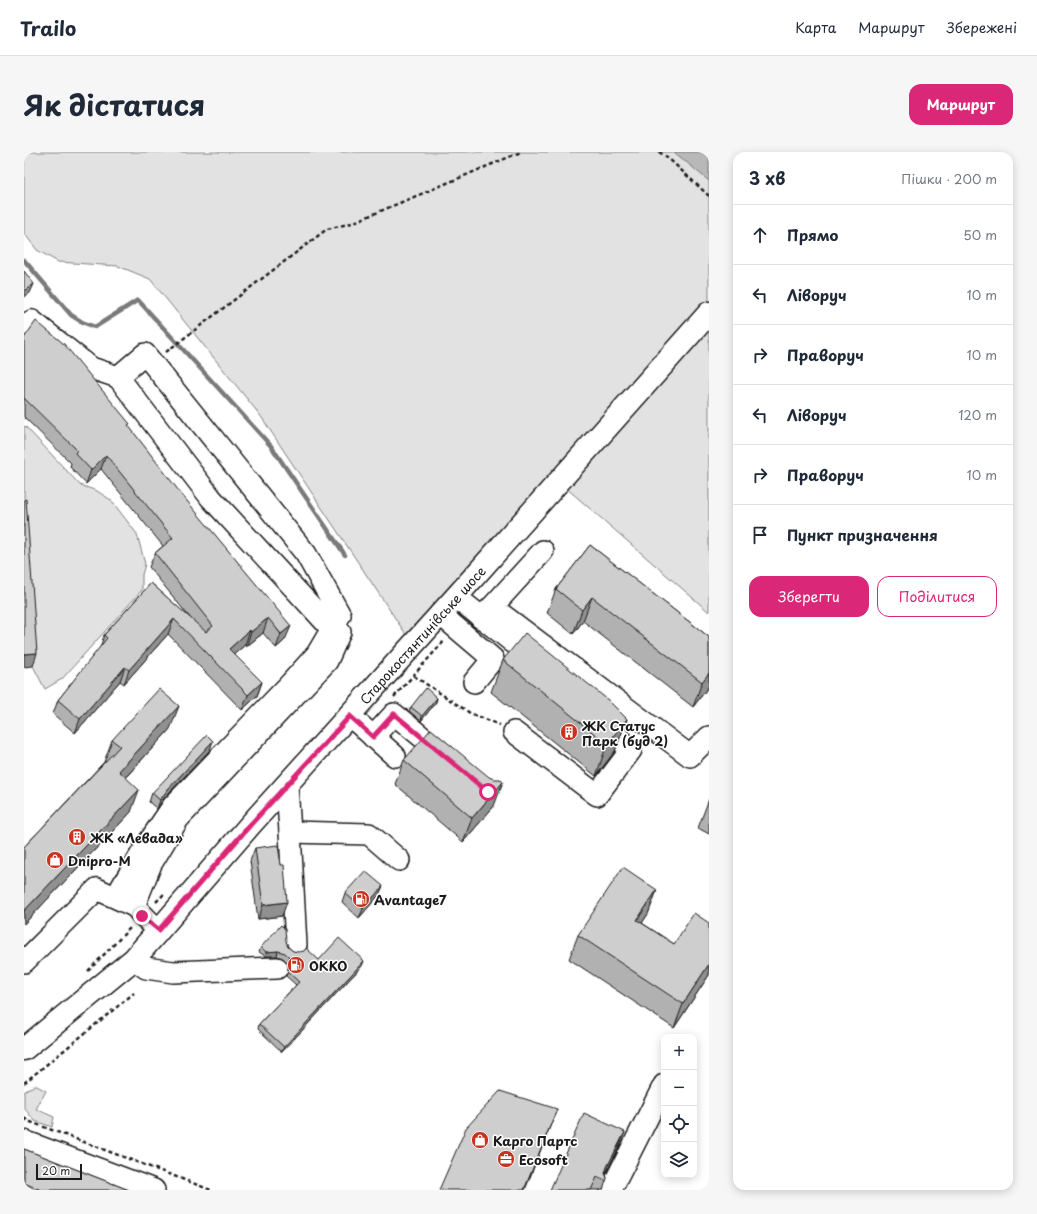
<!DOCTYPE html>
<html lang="uk">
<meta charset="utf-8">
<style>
:root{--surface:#fff;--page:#f6f6f7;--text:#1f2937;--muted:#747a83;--line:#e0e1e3;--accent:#db2777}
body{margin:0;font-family:"Playpen Sans",sans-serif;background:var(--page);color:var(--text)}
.controls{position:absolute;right:12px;bottom:12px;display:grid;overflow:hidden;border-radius:8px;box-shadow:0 2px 10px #0003}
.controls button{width:36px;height:36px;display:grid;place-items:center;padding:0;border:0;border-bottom:1px solid var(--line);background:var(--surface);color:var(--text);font:20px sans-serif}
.scale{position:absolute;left:12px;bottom:10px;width:46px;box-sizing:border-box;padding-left:4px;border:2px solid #1c1c1c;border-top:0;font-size:11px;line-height:14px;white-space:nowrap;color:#1c1c1c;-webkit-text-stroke:3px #fff;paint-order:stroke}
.stop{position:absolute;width:12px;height:12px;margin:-9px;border:3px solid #db2777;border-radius:50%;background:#fff}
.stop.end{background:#db2777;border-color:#fff;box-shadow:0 1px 4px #0008}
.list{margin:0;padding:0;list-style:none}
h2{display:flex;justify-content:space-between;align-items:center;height:52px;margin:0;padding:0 16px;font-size:17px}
h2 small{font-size:13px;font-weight:400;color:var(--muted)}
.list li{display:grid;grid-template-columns:26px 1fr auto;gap:12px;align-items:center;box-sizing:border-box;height:60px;padding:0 16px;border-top:1px solid var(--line)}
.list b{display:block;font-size:15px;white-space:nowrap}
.list em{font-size:13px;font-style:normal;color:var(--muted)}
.actions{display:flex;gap:8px;padding:12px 16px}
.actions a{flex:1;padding:9px 0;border:1px solid var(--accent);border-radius:12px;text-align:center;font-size:14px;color:var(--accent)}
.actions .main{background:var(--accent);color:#fff}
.icon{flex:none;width:22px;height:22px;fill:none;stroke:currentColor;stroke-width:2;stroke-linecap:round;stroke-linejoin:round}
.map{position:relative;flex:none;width:685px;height:1038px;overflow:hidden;border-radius:12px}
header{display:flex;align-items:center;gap:24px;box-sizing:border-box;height:56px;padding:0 20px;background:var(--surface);border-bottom:1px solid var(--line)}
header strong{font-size:19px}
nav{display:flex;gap:22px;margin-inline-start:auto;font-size:14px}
.intro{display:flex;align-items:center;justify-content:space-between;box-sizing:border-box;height:96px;padding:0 24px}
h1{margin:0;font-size:28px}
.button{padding:10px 18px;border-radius:12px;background:var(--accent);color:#fff;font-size:14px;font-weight:700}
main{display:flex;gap:24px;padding:0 24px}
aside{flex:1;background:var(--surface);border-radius:12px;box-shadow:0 2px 10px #0003}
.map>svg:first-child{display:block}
</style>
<header>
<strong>Trailo</strong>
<nav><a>Карта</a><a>Маршрут</a><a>Збережені</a></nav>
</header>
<div class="intro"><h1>Як дістатися</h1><a class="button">Маршрут</a></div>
<main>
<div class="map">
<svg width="685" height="1038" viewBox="0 0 685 1038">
<rect width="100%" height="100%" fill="#fff"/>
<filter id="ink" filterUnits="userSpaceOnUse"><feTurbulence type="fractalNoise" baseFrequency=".025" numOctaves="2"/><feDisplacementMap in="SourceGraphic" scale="8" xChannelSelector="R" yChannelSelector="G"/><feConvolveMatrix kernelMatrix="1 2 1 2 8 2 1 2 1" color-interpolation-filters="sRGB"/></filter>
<g filter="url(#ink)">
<g fill="#e2e2e2" stroke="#7f7f7f">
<path d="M0 0H685V150L385 487 236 263 126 127 94 114 34 110 13 98 0 81Z"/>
<path d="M685 172V460L540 334Z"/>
<path d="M1 274 56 333 73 339 87 348 113 382 121 412 118 423V438L38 527 21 537 9 514 0 400V275Z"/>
<path d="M11 933 22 939 12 957 30 965 28 975 11 969 0 956V940Z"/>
</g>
<path fill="#b8b8b8" stroke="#7a7a7a" d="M650 0H685V29Z"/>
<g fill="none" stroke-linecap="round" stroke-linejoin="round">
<path stroke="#7a7a7a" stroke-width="4.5" d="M0 108 47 163 58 170 71 175 114 148 247 294 321 403"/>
<defs>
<g id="minor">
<path d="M0 173 8 169 67 216 94 225"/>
<path d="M432 445 514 510"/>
<path d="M468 455 519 399"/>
<path d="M416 462 469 507 450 530"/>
<path d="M457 466 468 455 666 604 685 585"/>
<path d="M326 564 371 604"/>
<path d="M490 580 573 643 607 598 575 566"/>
<path d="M349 585 370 562 421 604"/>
<path d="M263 634 266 680 272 793"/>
<path d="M266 680 345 682 375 708"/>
<path d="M110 754 127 712 154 667 303 509 316 480 307 476 187 346 94 225 121 202 282 402 316 463 293 502 266 532 149 654 119 699 97 736C110 754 118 764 135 778"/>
<path d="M110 807 122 816 149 820 253 816"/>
<path d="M0 810 73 737 110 754"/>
<path d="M0 989 130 1038"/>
<path d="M587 1038 640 933"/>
</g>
<g id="major">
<path id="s1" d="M0 897 110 807 227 672 432 445 685 161"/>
</g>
</defs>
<use href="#minor" stroke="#1c1c1c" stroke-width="24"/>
<use href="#major" stroke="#1c1c1c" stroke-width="25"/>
<g stroke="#1c1c1c" stroke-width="2.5" stroke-dasharray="4 3" stroke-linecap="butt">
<path d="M635 0 643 5 685 44"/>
<path d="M142 200 303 77 328 71 497 0"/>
<path d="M390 524 446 561 476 573"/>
<path d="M370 545 421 488"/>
<path d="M132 750 140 742"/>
<path d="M64 819 107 775"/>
<path d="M0 931 110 841"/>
<path d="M0 966 4 969 187 1038"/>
</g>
<use href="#minor" stroke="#fff" stroke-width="21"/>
<use href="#major" stroke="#fff" stroke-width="22"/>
</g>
<g fill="#b1b1b1" stroke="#1c1c1c">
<path d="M0 186 105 275 261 488 252 496 239 481 222 495 221 493 210 502 238 530 233 544 218 558 144 482 100 532 96 529 51 581 29 562 34 548 76 496 80 483 127 431 167 467 125 415 131 401 139 394 77 317 62 332 46 315 47 311 0 265Z"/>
<path d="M566 393 685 485V534L669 555 559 469 549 482 523 461 532 437Z"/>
<path d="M479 508 603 567 591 599 572 624 467 540Z"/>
<path d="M413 546 412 550 397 569 385 559 387 555Z"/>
<path d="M146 577 102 625 107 660 0 772V695L80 610 88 588Z"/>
<path d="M186 598 140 646 133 657 125 650 128 641Z"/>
<path d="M380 608 470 654 439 690 371 632Z"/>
<path d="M685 647V682L674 676Z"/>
<path d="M231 696 258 764 234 767 226 709Z"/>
<path d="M633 738 624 762 618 771 650 792 685 771V823L650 876 545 807 554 783Z"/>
<path d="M321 741 355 743 335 766 318 750Z"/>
<path d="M262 789 264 795 269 799 295 808 338 814 258 900 234 877 235 872 272 833 262 824 265 815 263 810 259 806 253 804H241L235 800 237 795Z"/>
<path d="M601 980 594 997 582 1022 583 1026 579 1038H526Z"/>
<path d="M0 997 105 1038H0Z"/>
</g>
<g fill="#909090" stroke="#1c1c1c">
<path d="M10 132 6 141 0 145V139Z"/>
<path d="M82 303 77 317 62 332 67 318Z"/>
<path d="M568 445 559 469 549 482 558 458Z"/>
<path d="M244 466 239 481 222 495 227 480Z"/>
<path d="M150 467 144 482 100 532 105 518Z"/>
<path d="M267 474 261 488 252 496 257 482Z"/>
<path d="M226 478 221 493 199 512 205 497Z"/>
<path d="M13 501 9 514 0 515V502Z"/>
<path d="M101 515 96 529 51 581 56 567Z"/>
<path d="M685 521V534L669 555 678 530Z"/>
<path d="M238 530 233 544 218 558 224 543Z"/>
<path d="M413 546 412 550 397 569 398 564Z"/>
<path d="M155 554 146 577 87 641 95 619Z"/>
<path d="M603 567 591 599 572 624 583 592Z"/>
<path d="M189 589 186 598 140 646 133 657 136 648 144 637Z"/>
<path d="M479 630 470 654 439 690 448 666Z"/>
<path d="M115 638 107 660 0 772V759Z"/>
<path d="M359 734 355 743 335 766 339 757Z"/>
<path d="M633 738 624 762 604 792 613 768Z"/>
<path d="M263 750 258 764 234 767 239 753Z"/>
<path d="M254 799 253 804H241L242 800Z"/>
<path d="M340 809 338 814 258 900 260 895Z"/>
<path d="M685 812V823L650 876 659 852Z"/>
<path d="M533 957 501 1038H500Z"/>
<path d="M601 980 594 997 579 1027 583 1015Z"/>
</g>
<g fill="#cecece" stroke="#1c1c1c">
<path d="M0 119 10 132 0 139Z"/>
<path d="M12 169 40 192 106 272 104 273 158 343 267 474 257 482 244 466 227 480 226 478 205 497 238 530 224 543 150 467 105 518 101 515 56 567 34 548 83 486 80 483 127 431 182 480 189 474 131 401 149 386 82 303 67 318 51 301 53 298 0 246V186Z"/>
<path d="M2 347 13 501 0 502V348Z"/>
<path d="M566 393 685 485V521L678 530 568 445 558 458 532 437Z"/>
<path d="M501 481 584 548 603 567 583 592 479 508Z"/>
<path d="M402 536 413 546 398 564 387 555Z"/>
<path d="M135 537 155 554 95 619 115 638 0 759V695L96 594 88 588Z"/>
<path d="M407 577 465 625 470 627H476L479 630 448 666 380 608Z"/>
<path d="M183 583 189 589 144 637 136 648 128 641Z"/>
<path d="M254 693 257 713H260L263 750 239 753 231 696Z"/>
<path d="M599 715 633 738 613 768 650 792 670 761 685 771V812L659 852 554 783Z"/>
<path d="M341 719 359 734 339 757 321 741Z"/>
<path d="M257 773 261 777 262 789 264 795 269 799 274 800 280 799 282 796 295 808 315 786 340 809 260 895 235 872 275 830 263 819 265 817 267 811 265 805 261 801 254 799 242 800 237 795Z"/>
<path d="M476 939 533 957 500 1038H415L442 976Z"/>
<path d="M560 961 601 980 583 1015 581 1021 583 1026 582 1029 573 1025 567 1038H526Z"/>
<path d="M0 997 105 1038H17L0 1031Z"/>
</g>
</g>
<g fill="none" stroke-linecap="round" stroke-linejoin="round" filter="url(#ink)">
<path stroke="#db2777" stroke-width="5" d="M118 764 135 778 227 672 326 564 349 585 370 562 464 640"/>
</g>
<defs>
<symbol id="building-disc" viewBox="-11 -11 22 22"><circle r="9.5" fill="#c8321e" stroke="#fff"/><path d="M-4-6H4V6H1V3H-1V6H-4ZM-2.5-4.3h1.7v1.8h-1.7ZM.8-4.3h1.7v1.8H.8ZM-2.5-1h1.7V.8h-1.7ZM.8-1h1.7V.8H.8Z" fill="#fff"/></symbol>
<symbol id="shop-disc" viewBox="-11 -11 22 22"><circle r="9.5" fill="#c8321e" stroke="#fff"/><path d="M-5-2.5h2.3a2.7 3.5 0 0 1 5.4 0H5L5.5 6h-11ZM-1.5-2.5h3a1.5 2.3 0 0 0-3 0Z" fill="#fff"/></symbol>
<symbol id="fuel-disc" viewBox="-11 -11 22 22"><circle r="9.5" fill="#c8321e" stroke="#fff"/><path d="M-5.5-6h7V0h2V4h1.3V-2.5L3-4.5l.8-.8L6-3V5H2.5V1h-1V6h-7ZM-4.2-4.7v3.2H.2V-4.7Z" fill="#fff"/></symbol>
<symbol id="office-disc" viewBox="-11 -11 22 22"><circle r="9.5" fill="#c8321e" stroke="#fff"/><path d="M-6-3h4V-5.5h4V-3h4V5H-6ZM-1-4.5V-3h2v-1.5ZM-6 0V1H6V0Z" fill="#fff"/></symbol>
</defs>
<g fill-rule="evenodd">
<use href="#building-disc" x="535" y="570" width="20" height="20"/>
<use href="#building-disc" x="43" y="675" width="20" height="20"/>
<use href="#shop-disc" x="21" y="698" width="20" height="20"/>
<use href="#fuel-disc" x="327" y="737" width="20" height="20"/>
<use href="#fuel-disc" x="262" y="803" width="20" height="20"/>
<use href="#shop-disc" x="446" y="978" width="20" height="20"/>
<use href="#office-disc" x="472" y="997" width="20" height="20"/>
</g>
<g text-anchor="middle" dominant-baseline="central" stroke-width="3" stroke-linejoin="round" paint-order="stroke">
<g font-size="13" fill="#1c1c1c" stroke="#fff">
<text stroke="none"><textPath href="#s1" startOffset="576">Старокостянтинівське шосе</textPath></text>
</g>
<g font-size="13" font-weight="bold" fill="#1c1c1c" stroke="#fff" text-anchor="start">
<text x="558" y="573">ЖК Статус<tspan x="558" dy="15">Парк (буд 2)</tspan></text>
<text x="66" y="685">ЖК «Левада»</text>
<text x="44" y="708">Dnipro-M</text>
<text x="350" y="747">Avantage7</text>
<text x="285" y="813">ОККО</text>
<text x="469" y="988">Карго Партс</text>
<text x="495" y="1007">Ecosoft</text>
</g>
</g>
</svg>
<div class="controls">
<button>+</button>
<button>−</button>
<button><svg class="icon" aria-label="locate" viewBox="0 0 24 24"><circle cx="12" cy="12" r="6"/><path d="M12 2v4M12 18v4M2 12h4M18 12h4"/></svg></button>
<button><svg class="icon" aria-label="layers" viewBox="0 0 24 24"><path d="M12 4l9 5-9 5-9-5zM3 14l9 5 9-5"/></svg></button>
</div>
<div class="scale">20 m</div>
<div class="stop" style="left:464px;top:640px"></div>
<div class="stop end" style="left:118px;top:764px"></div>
</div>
<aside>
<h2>3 хв<small>Пішки · 200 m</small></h2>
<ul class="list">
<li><svg class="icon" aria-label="ahead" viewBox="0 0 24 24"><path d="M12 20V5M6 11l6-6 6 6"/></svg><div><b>Прямо</b></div><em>50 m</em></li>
<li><svg class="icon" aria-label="left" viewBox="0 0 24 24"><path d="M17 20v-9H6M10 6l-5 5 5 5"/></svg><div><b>Ліворуч</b></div><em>10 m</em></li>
<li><svg class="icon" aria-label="right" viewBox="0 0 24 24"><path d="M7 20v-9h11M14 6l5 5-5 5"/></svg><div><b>Праворуч</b></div><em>10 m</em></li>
<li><svg class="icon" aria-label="left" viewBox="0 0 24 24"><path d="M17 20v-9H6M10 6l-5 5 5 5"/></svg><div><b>Ліворуч</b></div><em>120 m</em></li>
<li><svg class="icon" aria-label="right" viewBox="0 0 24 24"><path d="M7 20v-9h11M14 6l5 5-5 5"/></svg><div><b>Праворуч</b></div><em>10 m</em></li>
<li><svg class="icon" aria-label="arrive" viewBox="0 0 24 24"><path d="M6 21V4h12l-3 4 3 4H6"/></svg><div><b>Пункт призначення</b></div></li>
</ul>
<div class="actions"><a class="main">Зберегти</a><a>Поділитися</a></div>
</aside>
</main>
